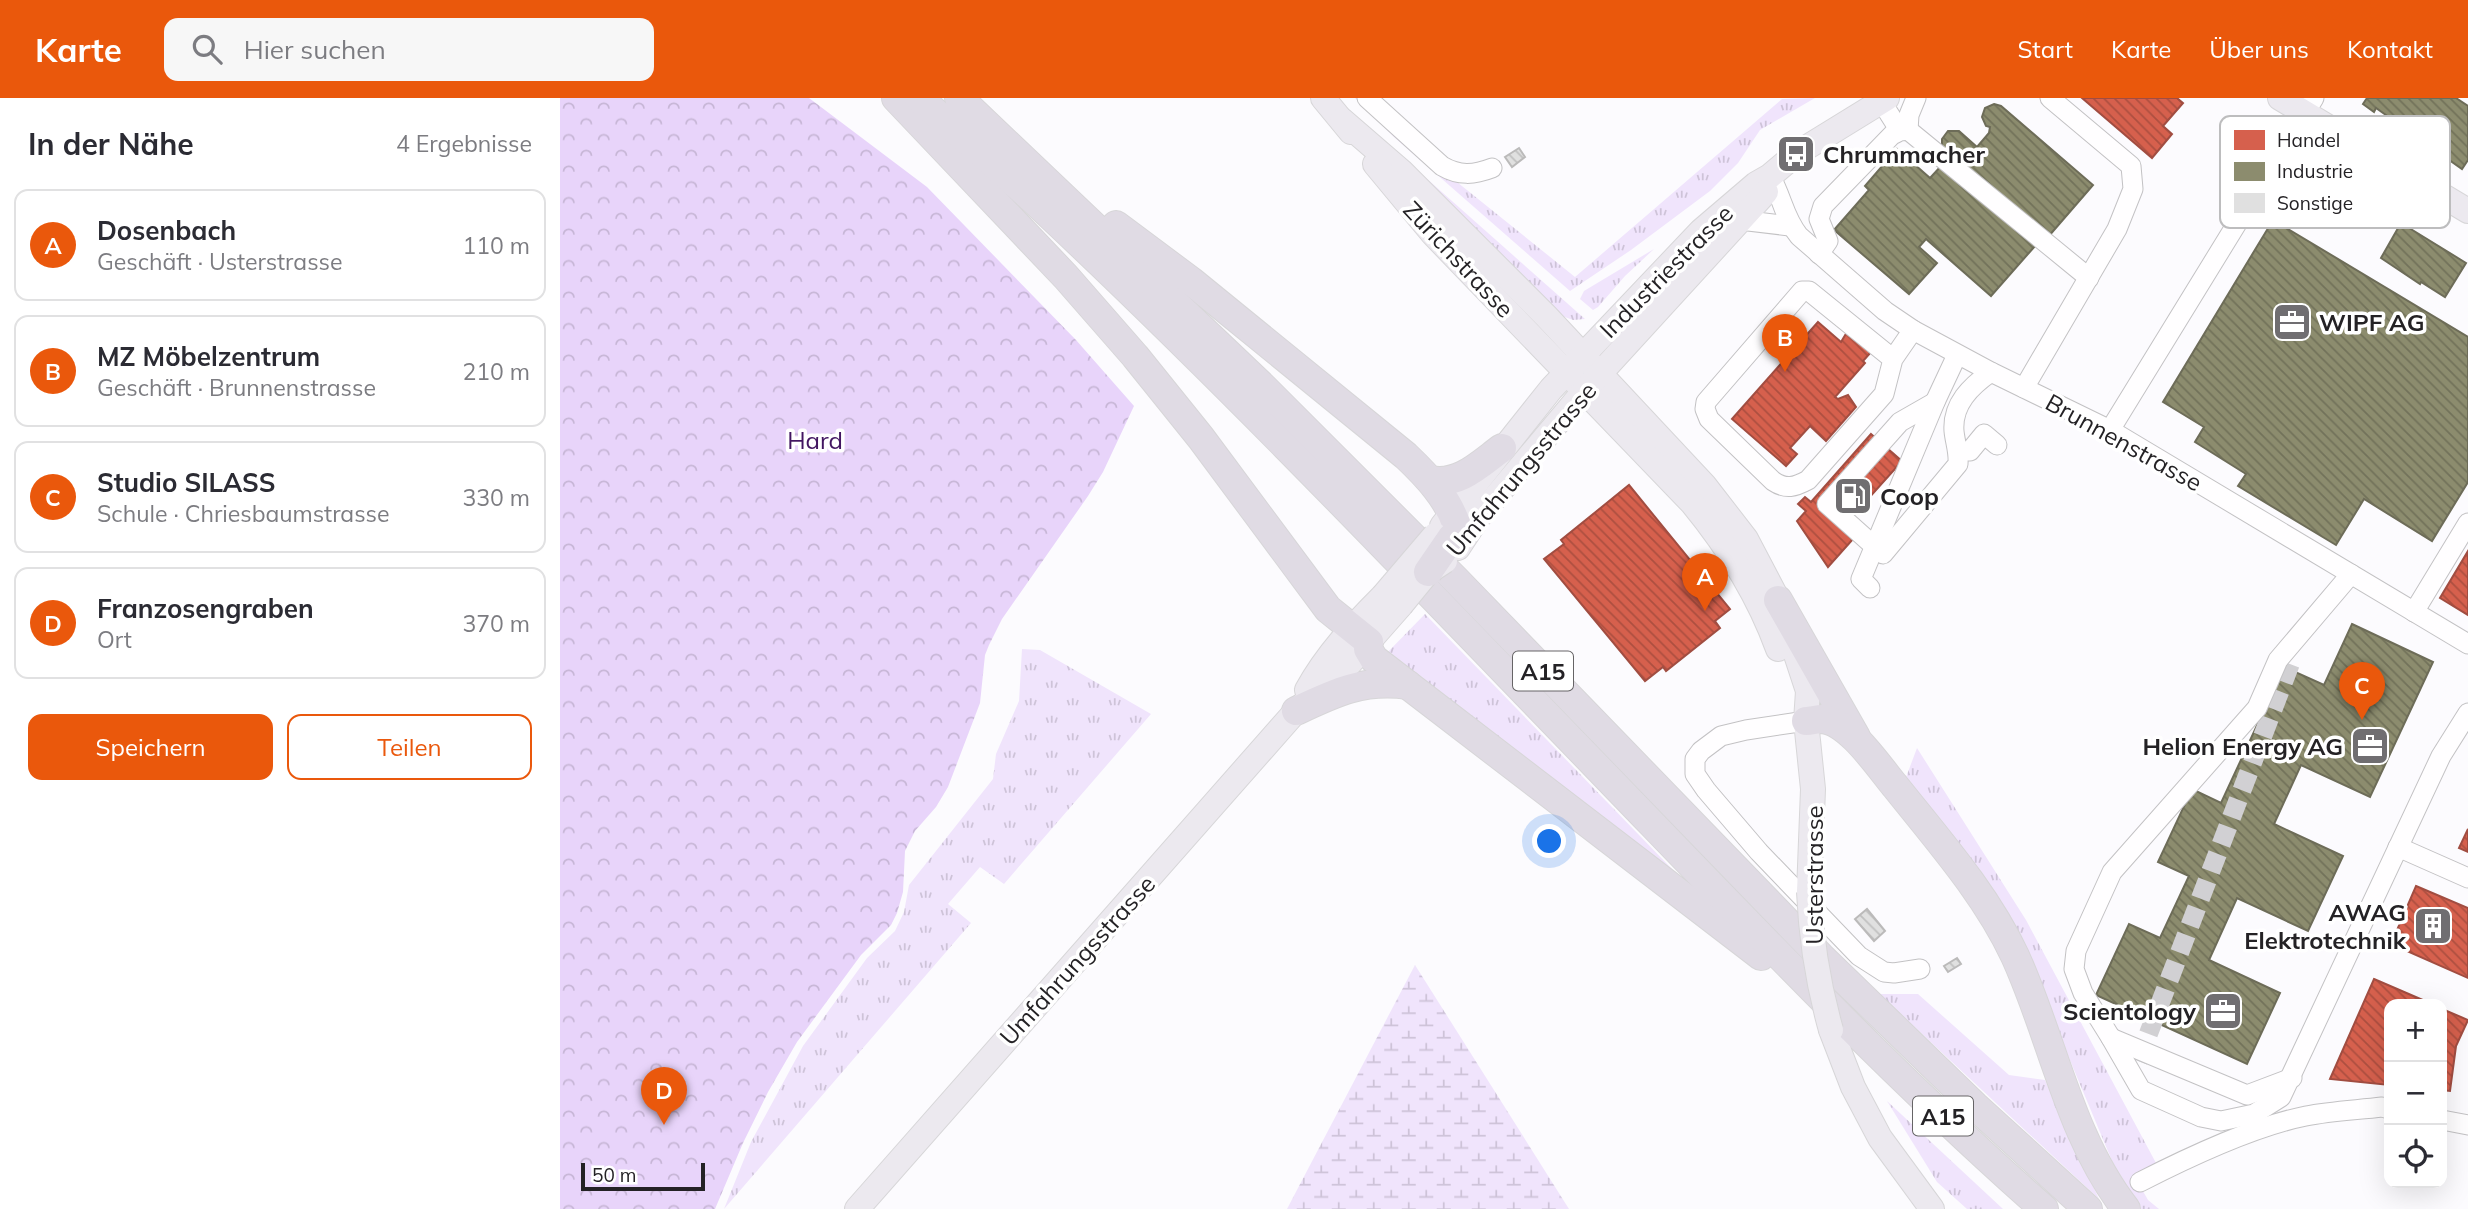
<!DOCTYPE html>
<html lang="de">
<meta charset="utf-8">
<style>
:root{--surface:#fff;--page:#f7f7f7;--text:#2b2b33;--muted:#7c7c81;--line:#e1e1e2;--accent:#ea580c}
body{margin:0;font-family:Mulish,sans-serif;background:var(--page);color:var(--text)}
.controls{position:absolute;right:21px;bottom:21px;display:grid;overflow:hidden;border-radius:14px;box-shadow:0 7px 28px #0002}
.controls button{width:63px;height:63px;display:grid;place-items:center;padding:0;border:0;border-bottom:2px solid var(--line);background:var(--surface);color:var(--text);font:35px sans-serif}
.scale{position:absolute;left:21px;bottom:18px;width:124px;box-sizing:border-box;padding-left:7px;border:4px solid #242225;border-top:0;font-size:19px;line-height:24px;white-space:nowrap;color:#242225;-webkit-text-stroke:5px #fff;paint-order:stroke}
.you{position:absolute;left:990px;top:744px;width:24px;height:24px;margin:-18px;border:5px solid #fff;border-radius:50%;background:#1a73e8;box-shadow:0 0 0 10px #1a73e833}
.badge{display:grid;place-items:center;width:46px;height:46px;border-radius:50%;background:var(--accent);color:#fff;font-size:23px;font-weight:700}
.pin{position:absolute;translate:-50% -58px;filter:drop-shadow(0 2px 4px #0008)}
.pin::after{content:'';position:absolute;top:37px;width:24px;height:21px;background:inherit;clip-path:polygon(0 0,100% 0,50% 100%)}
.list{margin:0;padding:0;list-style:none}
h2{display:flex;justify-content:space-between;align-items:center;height:91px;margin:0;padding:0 28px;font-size:30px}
h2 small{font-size:23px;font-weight:400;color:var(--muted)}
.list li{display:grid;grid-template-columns:46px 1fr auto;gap:21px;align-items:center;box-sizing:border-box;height:112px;margin:0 14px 14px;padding:0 14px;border:2px solid var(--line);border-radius:14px}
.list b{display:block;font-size:26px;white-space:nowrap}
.list p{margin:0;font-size:23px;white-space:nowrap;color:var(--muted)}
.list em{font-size:23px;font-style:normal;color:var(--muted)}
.actions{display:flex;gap:14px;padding:21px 28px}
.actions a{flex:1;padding:16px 0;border:2px solid var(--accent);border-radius:14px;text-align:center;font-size:24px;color:var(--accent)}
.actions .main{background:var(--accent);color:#fff}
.icon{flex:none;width:38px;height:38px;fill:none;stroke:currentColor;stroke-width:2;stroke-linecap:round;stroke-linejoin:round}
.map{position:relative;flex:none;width:1908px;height:1111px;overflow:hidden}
header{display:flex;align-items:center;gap:42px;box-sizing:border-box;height:98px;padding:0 35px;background:var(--accent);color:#fff}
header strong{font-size:33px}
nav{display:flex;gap:38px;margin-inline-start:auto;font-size:24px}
.search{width:490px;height:63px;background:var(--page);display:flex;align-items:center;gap:18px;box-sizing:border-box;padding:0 24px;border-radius:14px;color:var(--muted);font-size:26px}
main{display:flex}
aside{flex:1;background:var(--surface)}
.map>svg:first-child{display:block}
</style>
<header>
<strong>Karte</strong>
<div class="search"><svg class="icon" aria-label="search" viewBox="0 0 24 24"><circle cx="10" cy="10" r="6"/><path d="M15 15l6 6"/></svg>Hier suchen</div>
<nav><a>Start</a><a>Karte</a><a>Über uns</a><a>Kontakt</a></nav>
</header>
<main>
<aside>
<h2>In der Nähe<small>4 Ergebnisse</small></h2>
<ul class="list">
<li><span class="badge">A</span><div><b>Dosenbach</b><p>Geschäft · Usterstrasse</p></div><em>110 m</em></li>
<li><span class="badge">B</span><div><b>MZ Möbelzentrum</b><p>Geschäft · Brunnenstrasse</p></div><em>210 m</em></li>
<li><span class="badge">C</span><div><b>Studio SILASS</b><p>Schule · Chriesbaumstrasse</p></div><em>330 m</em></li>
<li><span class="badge">D</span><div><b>Franzosengraben</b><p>Ort</p></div><em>370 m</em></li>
</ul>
<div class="actions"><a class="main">Speichern</a><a>Teilen</a></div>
</aside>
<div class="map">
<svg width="1908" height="1111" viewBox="0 0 1908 1111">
<defs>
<pattern id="grass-tufts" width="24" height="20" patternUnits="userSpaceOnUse" patternTransform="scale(1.75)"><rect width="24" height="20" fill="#f0e4fc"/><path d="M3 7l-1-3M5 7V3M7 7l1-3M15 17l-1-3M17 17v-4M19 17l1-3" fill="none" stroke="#cec3d8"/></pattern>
<pattern id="forest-crowns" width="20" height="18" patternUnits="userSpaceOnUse" patternTransform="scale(1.75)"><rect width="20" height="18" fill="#e8d4fa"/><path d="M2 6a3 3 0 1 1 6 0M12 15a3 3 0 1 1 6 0" fill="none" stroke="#c7b6d6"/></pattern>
<pattern id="wetland-marsh" width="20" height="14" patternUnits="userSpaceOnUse" patternTransform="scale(1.75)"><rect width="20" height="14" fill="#f0e4fc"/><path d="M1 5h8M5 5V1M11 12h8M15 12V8" fill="none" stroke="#cec3d8"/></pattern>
<pattern id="shops-back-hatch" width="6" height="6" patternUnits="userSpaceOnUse" patternTransform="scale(1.75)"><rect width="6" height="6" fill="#d6604d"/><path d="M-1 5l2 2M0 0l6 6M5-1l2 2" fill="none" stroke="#ad4f40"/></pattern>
<pattern id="industry-back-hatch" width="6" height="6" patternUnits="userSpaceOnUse" patternTransform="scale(1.75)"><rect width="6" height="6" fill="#8c8c6e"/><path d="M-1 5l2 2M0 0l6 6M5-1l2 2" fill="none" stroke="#72725a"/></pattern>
<pattern id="building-back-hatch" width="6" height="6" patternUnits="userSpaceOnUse" patternTransform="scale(1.75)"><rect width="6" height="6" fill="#e0e0e0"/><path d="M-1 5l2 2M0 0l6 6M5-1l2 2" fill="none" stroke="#c0c0c0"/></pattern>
</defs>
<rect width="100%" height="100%" fill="#fcfbfe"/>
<g fill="url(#grass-tufts)">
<path d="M795 0H802L887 76 1015 179 1222 1 1255 0 1200 32 1178 65 1150 93 1071 152 1010 193 834 39Z"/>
<path d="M848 64 1025 221 1013 222 1002 218Z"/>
<path d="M1094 151 1065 178 1038 209 1033 212 1020 201 1024 193Z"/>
<path d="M865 516 1142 802 823 559Z"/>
<path d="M462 551 480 552 591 616 444 786 420 769 388 806 411 825 164 1111 191 1044 243 948 307 860 335 833 344 814 349 787 433 681 436 656 459 603Z"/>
<path d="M1357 650 1466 822 1596 1065 1575 1079 1588 1102 1599 1111H1581L1565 1094 1479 888 1345 682Z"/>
<path d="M1319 896H1358L1449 977 1485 982 1539 1101Z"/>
<path d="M1327 1003 1443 1111H1407L1377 1084Z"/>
</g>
<path fill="url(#forest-crowns)" d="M0 0H249L367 89 516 242 574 308 543 374 528 398 442 521 429 547 425 557 420 605 388 689 376 709 355 733 345 753 343 794 337 815 331 827 301 857 237 944 208 994 183 1045 155 1111H0Z"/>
<path fill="url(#wetland-marsh)" d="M855 867 1009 1111H727Z"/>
<g fill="url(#shops-back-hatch)" stroke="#a14d41" stroke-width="2">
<path d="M1522 0H1617L1623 5 1603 28 1612 36 1592 60Z"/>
<path d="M1258 224 1281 244 1287 234 1311 254 1303 263 1305 265 1275 299 1278 301 1288 297 1296 309 1266 343 1250 328 1230 350 1237 356 1226 368 1172 321Z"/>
<path d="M1311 336 1342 363 1282 430 1293 441 1268 469 1237 423 1246 413 1238 406 1245 399 1251 404Z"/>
<path d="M1069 387 1170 511 1155 523 1160 530 1106 573 1103 569 1085 583 984 461 1004 446 1001 442Z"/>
<path d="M1908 453V517L1880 500Z"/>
<path d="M1908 731V754L1899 750Z"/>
<path d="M1856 788 1908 810V880L1831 846Z"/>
<path d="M1814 881 1872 906H1829V987L1770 981Z"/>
<path d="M1882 911 1908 922 1896 948 1890 993 1882 992Z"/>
</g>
<g fill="url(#industry-back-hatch)" stroke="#6d6c58" stroke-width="2">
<path d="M1807 0H1896L1908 8V62L1902 71 1816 10 1814 14 1803 6Z"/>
<path d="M1434 6 1441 8 1533 87 1488 139 1382 50V41L1388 33H1399L1417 49 1429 35 1430 29 1426 28 1422 19 1425 10Z"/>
<path d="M1337 51 1370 80 1383 66 1475 148 1431 198 1366 141 1359 149 1377 165 1349 196 1274 132 1309 92 1305 88Z"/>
<path d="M1713 122 1908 239V384L1872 443 1804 401 1776 447 1678 388 1686 376 1635 344 1644 329 1603 304Z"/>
<path d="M1841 125 1906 165 1885 199 1861 184 1860 186 1821 160Z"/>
<path d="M1792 526 1873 564 1810 699 1741 667 1714 726 1783 758 1748 833 1677 800 1649 862 1720 895 1687 966 1536 897 1569 826 1600 840 1629 778 1598 764 1632 691 1661 705 1724 569 1764 587Z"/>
</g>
<g fill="url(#building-back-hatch)" stroke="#bbbaba" stroke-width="2">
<path d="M959 50 965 59 952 69 945 59Z"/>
<path d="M1307 811 1325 833 1314 843 1295 821Z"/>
<path d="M1397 860 1401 866 1388 874 1384 868Z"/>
</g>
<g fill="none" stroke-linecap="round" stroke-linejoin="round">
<path stroke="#d1d0d3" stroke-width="19" stroke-dasharray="19 10" stroke-linecap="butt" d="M1578 963 1733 559"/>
<defs>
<g id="minor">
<path d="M807 0 882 68C899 78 914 77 932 70"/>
<path d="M1321 3 1340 33"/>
<path d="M1348 32 1349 17 1356 0"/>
<path d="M1210 78C1222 98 1224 120 1239 138L1325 213 1353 232 1431 274 1550 332 1908 546"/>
<path d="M1180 122 1230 128"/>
<path d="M1259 156 1268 143 1259 121 1263 108 1332 37 1340 33 1348 32 1529 180"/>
<path d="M1333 261 1249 193H1242L1146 304 1145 311 1149 321 1213 383C1226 392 1235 389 1248 382L1324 296 1333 261 1353 232"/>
<path d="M1464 290 1557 131 1573 91 1571 68 1490 0"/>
<path d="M1375 304 1340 324 1267 406 1323 456 1398 366C1399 354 1395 344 1394 333 1392 306 1411 288 1431 274"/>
<path d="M1550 332 1754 0"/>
<path d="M1399 353H1410L1424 336 1437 347"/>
<path d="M1791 476 1718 562 1697 610 1552 774 1516 853 1514 871 1523 895 1551 940 1581 992 1641 1019 1661 1023 1694 1016 1721 999 1881 658 1908 615"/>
<path d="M1310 490 1301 481 1375 304 1397 257"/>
<path d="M1854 514 1908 425"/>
<path d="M1246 623 1186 632 1161 638 1141 653 1135 661V676L1146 692 1199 754 1299 858 1324 874 1334 875 1360 871"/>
<path d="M1838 749 1908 780"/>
<path d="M1551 940 1687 997 1732 980"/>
<path d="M1882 1022 1908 1027"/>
<path d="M1580 1084C1627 1060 1695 1028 1746 1018 1771 1013 1797 1012 1822 1009L1829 1011"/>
</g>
<g id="major">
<path d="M763 0 791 34"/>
<path d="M1720 0 1908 113"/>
<path d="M782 22 841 73 986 218 1145 388 1186 441 1218 502 1248 593 1246 623 1253 691 1249 794"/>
<path d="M815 66 873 136 1132 405C1169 450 1198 496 1218 551"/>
<path d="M882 428 991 291 1141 133 1196 86 1210 78 1236 56 1327 0"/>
<path d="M898 450 917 421 1025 292 1206 94"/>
<path d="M747 592C766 557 795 526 823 498"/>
<path d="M1271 932 1293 989 1320 1040 1372 1111"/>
<path d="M297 1111 736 613 790 565 841 507"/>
</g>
<g id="highway">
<path d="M336 0 506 179 575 258 641 340 768 511 809 544 808 551 814 561 1201 858"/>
<path d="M359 0C405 41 451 80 495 122 682 298 859 485 1038 670 1183 820 1327 973 1484 1111"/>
<path d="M399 0 703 289 895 481 1261 859 1415 1008 1528 1111"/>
<path d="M556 127 631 183 846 358C867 378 888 400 897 428L892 439"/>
<path d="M870 382C899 388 920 366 942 350"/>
<path d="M1218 502 1296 639"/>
<path d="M736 613C776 594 803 581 848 587"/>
<path d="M1246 623C1251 623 1257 621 1262 621 1289 623 1319 669 1335 688 1378 742 1426 796 1455 858 1493 941 1509 1038 1566 1111"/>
</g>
</defs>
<use href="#minor" stroke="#c3c2c4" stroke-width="21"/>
<use href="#major" stroke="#d7d6d8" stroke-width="26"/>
<use href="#highway" stroke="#d7d6d8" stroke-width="30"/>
<use href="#minor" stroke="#fffeff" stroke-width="19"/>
<use href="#major" stroke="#ece9ef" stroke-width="24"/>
<use href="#highway" stroke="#e0dbe4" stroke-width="28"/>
<defs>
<g id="major-bridge">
<path d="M823 498 875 437"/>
<path d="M841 507 868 474 885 463"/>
<path d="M1249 794C1251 841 1258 886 1271 932"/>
</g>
<path id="highway-bridge" d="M868 474 892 439"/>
</defs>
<use href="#major-bridge" stroke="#d7d6d8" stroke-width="26" stroke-linecap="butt"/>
<use href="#highway-bridge" stroke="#d7d6d8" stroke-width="30" stroke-linecap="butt"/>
<use href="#major-bridge" stroke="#ece9ef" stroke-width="24"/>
<use href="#highway-bridge" stroke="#e0dbe4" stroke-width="28"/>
</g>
<defs>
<symbol id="bus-square" viewBox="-11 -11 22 22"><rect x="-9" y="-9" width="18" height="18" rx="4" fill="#706e71" stroke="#fff"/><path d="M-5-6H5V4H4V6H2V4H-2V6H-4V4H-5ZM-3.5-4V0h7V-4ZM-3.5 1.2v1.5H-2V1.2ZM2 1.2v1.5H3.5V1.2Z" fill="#fff"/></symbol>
<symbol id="office-square" viewBox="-11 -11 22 22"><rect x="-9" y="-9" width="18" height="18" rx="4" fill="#706e71" stroke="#fff"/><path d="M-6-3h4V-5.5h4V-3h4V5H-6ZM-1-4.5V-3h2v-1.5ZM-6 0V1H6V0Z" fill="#fff"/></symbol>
<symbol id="fuel-square" viewBox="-11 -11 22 22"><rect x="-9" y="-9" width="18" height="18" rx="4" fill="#706e71" stroke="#fff"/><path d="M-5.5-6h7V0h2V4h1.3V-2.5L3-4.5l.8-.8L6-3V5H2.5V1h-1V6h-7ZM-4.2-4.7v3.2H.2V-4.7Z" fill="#fff"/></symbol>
<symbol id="building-square" viewBox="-11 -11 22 22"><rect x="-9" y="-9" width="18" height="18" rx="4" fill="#706e71" stroke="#fff"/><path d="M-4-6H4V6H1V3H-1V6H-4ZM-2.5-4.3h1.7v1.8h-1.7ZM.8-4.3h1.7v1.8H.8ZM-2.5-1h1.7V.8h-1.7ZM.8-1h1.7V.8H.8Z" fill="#fff"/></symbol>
</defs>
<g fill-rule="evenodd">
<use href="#bus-square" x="1214" y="34" width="44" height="44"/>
<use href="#office-square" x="1710" y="202" width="44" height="44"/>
<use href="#fuel-square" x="1271" y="376" width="44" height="44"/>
<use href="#office-square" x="1788" y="626" width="44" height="44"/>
<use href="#building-square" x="1851" y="806" width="44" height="44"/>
<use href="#office-square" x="1641" y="891" width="44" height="44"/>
</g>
<g text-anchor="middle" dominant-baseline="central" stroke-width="7" stroke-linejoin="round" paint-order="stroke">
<g fill="#fff" stroke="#666466" stroke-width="2">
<rect x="953" y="553.5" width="60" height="39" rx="5"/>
<rect x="1353" y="998.5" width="60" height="39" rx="5"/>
</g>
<g font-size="23" font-weight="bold" fill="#242225">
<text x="983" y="573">A15</text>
<text x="1383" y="1018">A15</text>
</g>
<g font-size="24" font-weight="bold" fill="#242225" stroke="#fff" text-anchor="start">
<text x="1263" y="56">Chrummacher</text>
<text x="1759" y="224">WIPF AG</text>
<text x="1320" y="398">Coop</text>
<text x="1783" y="648" text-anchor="end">Helion Energy AG</text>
<text x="1846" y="814" text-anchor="end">AWAG<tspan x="1846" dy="28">Elektrotechnik</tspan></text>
<text x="1636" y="913" text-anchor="end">Scientology</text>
</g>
<g font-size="24" fill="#242225" stroke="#fff">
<text transform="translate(899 161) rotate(47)">Zürichstrasse</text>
<text transform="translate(1106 173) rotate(-45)">Industriestrasse</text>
<text transform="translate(1564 344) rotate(29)">Brunnenstrasse</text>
<text transform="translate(961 371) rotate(-50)">Umfahrungsstrasse</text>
<text transform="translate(1254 777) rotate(-90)">Usterstrasse</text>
<text transform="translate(517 862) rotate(-48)">Umfahrungsstrasse</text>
</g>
<g font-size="24" fill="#421561" stroke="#fff">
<text x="255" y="342">Hard</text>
</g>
</g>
<rect x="1660" y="18" width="230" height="112" rx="10" fill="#fff" stroke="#bdbdbe" stroke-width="2"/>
<rect x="1674" y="32" width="31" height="20" fill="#d6604d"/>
<rect x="1674" y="64" width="31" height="19" fill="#8c8c6e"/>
<rect x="1674" y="95" width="31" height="20" fill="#e0e0e0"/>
<g font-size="19" fill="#242225">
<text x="1717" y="49">Handel</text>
<text x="1717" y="80">Industrie</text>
<text x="1717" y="112">Sonstige</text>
</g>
</svg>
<div class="controls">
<button>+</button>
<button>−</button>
<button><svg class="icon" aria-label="locate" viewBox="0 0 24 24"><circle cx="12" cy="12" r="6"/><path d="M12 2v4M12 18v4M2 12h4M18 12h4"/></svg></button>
</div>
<div class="scale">50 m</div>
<div class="you"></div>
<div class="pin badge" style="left:1145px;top:513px">A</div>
<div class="pin badge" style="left:1225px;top:274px">B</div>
<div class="pin badge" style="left:1802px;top:622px">C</div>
<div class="pin badge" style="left:104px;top:1027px">D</div>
</div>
</main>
